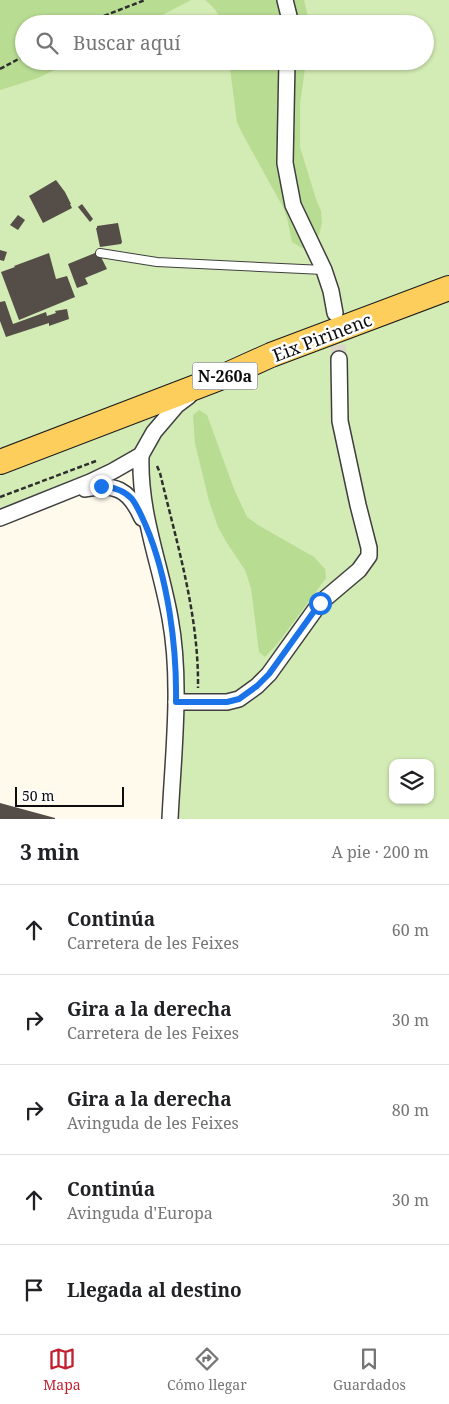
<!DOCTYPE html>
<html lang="es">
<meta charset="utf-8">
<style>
:root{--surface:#fff;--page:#f6f6f6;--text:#202124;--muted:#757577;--line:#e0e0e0;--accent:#c21f2f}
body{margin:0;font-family:"Noto Serif",serif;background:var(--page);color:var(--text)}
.controls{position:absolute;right:15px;bottom:15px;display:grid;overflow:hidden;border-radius:10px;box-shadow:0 1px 4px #0004}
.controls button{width:45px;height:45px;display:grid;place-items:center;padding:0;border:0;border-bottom:1px solid var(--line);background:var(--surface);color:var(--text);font:25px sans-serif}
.scale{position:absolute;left:15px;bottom:12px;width:109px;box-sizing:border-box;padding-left:5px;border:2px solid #0c0c0c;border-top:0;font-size:14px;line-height:18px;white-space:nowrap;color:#0c0c0c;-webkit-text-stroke:4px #fff;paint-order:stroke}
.stop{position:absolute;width:15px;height:15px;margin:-11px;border:4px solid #1a73e8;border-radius:50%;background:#fff}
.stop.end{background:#1a73e8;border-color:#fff;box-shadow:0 1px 5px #0008}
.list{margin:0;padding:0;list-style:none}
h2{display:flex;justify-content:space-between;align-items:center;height:65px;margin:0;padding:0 20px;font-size:21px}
h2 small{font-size:16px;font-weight:400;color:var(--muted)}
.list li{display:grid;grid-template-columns:32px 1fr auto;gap:15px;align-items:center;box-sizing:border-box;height:90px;padding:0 20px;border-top:1px solid var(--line)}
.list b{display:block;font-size:19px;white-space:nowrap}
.list p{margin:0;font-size:16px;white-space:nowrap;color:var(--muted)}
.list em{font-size:16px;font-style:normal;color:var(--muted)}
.icon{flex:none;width:28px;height:28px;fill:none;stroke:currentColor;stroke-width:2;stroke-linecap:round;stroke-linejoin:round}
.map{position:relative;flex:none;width:449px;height:819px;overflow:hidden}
.search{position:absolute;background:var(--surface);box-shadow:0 1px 4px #0004;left:15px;right:15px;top:15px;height:55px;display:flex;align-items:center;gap:12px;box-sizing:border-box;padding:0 18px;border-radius:28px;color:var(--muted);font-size:19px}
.sheet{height:515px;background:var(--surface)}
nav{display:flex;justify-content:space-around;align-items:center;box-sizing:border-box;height:70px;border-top:1px solid var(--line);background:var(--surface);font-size:14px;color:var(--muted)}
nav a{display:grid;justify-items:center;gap:2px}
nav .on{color:var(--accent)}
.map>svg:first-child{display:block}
</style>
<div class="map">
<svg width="449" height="819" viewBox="0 0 449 819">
<rect width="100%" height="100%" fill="#fffaec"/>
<path fill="#d3ebb4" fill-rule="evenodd" d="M0 0H449V819H179L182 714 187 708 183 695 178 615 152 515 141 454 0 508ZM24 24H425V61H24ZM393 763H430V800H393Z"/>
<g fill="#b8dc92">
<path d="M0 0H191L145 24H24V61H72L38 78 0 90Z"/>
<path d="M205 0H304L308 17V24H222C219 13 214 7 205 0Z"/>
<path d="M229 61H306L300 104V147L316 199 321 211 322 223 319 235 314 245 302 248 292 242 287 218 283 207 242 133 237 122Z"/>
<path d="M199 410 207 415 234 489 247 517 258 525 314 557 325 569 326 578 278 643 265 657 259 652 251 588 245 570 227 543 218 527 209 501 195 443 193 415Z"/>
</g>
<g fill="#554d48">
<path d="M56 180 65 192 71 204H70L72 208 43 223 29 196Z"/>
<path d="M82 204 93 219 90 222 78 207Z"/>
<path d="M18 215 25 220 18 230 10 225Z"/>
<path d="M118 223 122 242 121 244 100 247 96 228H97V226Z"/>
<path d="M0 250 7 252 4 261 0 260Z"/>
<path d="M49 253 56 279 67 276 75 297 19 320 1 272 15 267 14 266Z"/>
<path d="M95 253V254L99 253 107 269 85 278 88 284 77 288 68 264Z"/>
<path d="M5 301 13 324 46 312 47 316 56 313 55 311 67 309 69 319 49 326V323L6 337 0 321V302Z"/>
<path d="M0 803 55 818V819H0Z"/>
</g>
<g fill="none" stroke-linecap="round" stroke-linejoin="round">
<path stroke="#dbd6ca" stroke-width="15" stroke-dasharray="15 8" stroke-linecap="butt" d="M336 322 339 359"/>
<defs>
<path id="service" d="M100 253 157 262 324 270"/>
<g id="minor">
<path d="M285 0 290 20V24"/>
<path d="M287 61 285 163 293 205 324 270 331 291 335 313"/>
<path d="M141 455C139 514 160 562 170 618 182 682 173 755 170 819"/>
<path d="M85 489C115 483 129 489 142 518"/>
<path d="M0 518 90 482 113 471 141 455 154 432 177 405 189 396"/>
<path d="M176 702H227L239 699 257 686 269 674 320 603 359 570 369 556V548L358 505 340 421 339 359"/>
</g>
<path id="primary" d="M0 462 222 377 271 355 449 288"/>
</defs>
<use href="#service" stroke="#3f3f3f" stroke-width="10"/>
<use href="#minor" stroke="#3f3f3f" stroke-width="18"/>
<use href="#primary" stroke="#1d1d1d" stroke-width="26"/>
<g stroke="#2e2e2e" stroke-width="2.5" stroke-dasharray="5 2.5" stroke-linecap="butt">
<path d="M83 24 145 0"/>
<path d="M0 69 24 56"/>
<path d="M157 466 160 473C177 544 199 615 198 688"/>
<path d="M0 497 96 461"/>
</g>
<use href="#service" stroke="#fff" stroke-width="8"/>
<use href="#minor" stroke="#fff" stroke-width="15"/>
<use href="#primary" stroke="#fece5c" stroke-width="24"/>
</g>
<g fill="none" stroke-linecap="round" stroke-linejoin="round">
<path stroke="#1a73e8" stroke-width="6" d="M101 486C113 487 124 490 132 499 138 507 142 517 146 526 168 578 177 647 176 702H227L239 699 257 686 269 674 320 603"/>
</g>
<g text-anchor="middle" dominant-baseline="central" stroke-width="5" stroke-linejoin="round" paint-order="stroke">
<rect fill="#fff" stroke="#555" stroke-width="1" x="192.5" y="362.5" width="65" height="27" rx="4"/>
<g font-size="16" font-weight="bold" fill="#0c0c0c">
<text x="225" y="376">N-260a</text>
</g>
<g font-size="18" fill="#0c0c0c" stroke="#fff">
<text transform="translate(322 337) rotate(-21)">Eix Pirinenc</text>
</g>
</g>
</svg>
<div class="controls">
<button><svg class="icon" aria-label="layers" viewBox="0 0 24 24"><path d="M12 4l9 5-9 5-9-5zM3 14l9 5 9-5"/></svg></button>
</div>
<div class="scale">50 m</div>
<div class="stop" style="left:320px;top:603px"></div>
<div class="stop end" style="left:101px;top:486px"></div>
<div class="search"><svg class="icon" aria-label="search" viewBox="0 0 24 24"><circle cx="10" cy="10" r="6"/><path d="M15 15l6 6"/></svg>Buscar aquí</div>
</div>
<section class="sheet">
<h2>3 min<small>A pie · 200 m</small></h2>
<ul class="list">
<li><svg class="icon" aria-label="ahead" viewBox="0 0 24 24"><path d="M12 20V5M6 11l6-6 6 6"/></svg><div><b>Continúa</b><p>Carretera de les Feixes</p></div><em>60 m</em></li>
<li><svg class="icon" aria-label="right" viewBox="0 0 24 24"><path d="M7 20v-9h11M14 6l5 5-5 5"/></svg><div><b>Gira a la derecha</b><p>Carretera de les Feixes</p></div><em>30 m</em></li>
<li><svg class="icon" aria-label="right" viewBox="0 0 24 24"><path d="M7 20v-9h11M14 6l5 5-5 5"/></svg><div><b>Gira a la derecha</b><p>Avinguda de les Feixes</p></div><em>80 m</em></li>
<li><svg class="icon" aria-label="ahead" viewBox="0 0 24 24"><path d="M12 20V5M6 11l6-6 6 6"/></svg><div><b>Continúa</b><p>Avinguda d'Europa</p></div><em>30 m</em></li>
<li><svg class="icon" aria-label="arrive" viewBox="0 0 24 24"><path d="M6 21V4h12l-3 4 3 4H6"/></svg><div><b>Llegada al destino</b></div></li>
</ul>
</section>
<nav>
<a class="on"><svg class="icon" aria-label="map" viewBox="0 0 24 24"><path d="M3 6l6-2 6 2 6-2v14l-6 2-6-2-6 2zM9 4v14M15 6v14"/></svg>Mapa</a>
<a><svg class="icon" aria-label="directions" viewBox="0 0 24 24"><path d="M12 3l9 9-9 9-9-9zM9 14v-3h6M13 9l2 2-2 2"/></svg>Cómo llegar</a>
<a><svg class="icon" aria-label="saved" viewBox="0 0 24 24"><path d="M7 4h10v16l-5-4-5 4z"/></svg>Guardados</a>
</nav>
